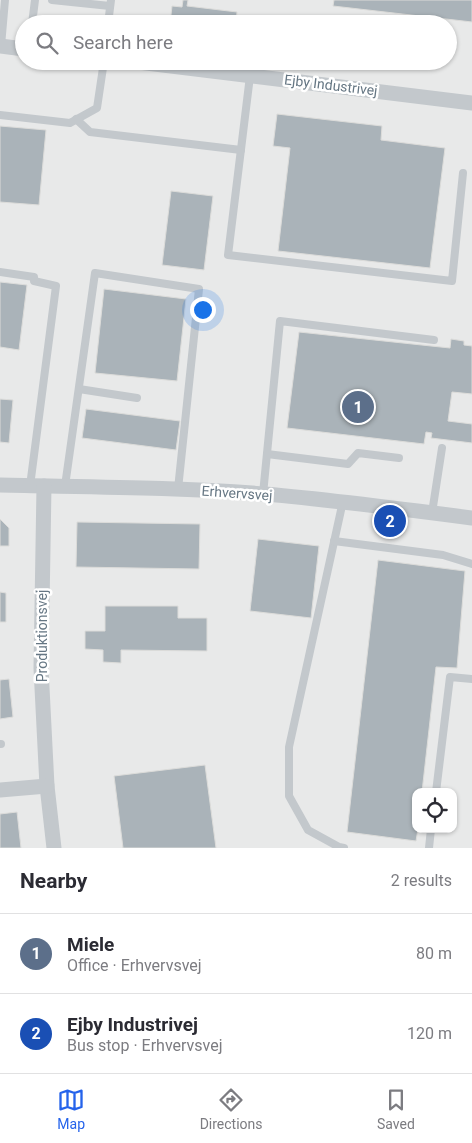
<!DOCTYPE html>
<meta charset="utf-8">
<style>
:root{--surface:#fff;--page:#f2f2f3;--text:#2b2b33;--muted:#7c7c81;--line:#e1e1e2;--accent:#2563eb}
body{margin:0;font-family:Roboto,sans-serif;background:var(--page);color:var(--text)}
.controls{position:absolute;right:15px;bottom:15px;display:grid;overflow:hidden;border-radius:10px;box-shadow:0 1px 4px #0004}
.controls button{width:45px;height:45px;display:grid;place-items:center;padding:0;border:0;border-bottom:1px solid var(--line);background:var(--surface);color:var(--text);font:25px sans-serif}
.you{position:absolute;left:202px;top:309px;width:18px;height:18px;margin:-12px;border:4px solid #fff;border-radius:50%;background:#1a73e8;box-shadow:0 0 0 8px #1a73e833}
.badge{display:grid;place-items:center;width:32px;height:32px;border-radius:50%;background:var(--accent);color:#fff;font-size:16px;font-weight:700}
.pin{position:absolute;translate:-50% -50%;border:2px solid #fff;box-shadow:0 1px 5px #0006}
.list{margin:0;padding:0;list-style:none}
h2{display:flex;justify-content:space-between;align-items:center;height:65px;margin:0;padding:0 20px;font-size:21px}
h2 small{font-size:16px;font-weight:400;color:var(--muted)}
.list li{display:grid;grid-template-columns:32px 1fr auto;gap:15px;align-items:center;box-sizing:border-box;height:80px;padding:0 20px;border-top:1px solid var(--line)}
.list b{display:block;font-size:19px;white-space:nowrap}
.list p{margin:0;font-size:16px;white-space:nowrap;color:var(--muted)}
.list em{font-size:16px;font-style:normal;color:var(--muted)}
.icon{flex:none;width:28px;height:28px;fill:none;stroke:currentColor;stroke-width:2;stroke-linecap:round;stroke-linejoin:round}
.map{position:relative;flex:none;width:472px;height:848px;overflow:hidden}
.search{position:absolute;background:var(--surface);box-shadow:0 1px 4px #0004;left:15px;right:15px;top:15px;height:55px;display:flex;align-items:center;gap:12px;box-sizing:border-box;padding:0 18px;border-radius:28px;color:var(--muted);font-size:19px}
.sheet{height:225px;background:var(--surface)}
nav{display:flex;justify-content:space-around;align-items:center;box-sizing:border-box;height:70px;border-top:1px solid var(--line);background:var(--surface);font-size:14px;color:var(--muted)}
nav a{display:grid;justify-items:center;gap:2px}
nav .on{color:var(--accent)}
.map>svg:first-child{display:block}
</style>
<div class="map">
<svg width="472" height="848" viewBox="0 0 472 848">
<rect width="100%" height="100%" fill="#fafaf8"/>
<path fill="#e8e9e9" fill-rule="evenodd" d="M0 0H472V848H0ZM24 24H448V61H24ZM416 792H453V829H416Z"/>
<g fill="#aab3b9" stroke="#dcdcda">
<path d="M183 0H188L187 6 237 12 236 24H170L172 6 182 7Z"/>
<path d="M334 0H472V22L333 6Z"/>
<path d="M277 114 382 126 381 140 445 148 430 268 278 251 290 148 273 146Z"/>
<path d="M0 126 46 130 39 205 0 202Z"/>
<path d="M171 191 213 196 204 270 162 265Z"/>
<path d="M0 282 27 285 19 350 0 347Z"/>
<path d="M104 289 186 299 177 381 95 373Z"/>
<path d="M299 332 450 348 451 339 464 341V345L472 346V394L452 392 448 421 472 424V443L431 438 432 433 426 432 424 444 287 428Z"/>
<path d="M0 399 13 400 9 443 0 442Z"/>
<path d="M86 409 180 421 176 450 82 438Z"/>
<path d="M0 519 9 528V546H0Z"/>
<path d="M77 522 200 524 199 569 76 567Z"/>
<path d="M258 539 319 546 311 618 250 611Z"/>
<path d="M378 560 465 571 457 668 436 667 422 792H416V829H418L416 841 347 832Z"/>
<path d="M0 592 6 593V622H0Z"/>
<path d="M105 606H178V618H207V651L121 650V663L103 662V650L85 649V631H105Z"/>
<path d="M9 679 13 717 0 719V680Z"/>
<path d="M205 765 216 848H123L114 776Z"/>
<path d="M17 812 21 848H0V814Z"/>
</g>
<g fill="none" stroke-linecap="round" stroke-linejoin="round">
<g stroke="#c3c8cc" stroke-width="8">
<path d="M52 0 110 6"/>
<path d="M32 24 35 0"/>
<path d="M108 24 111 0"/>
<path d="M1 46 5 0"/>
<path d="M250 76 228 255 452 281 463 173"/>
<path d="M0 115 70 123 97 108 104 61"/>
<path d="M76 119 90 132 241 150"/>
<path d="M0 272 34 277V281L56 286 30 486"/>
<path d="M79 389 137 398"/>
<path d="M267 454 348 464 358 453 399 458"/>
<path d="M65 486 95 273 199 289 178 489"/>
<path d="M263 494 280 321 434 340"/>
<path d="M343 501 289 747V796L308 830 339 847 344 848"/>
<path d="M432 513 442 448"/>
<path d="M334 541 443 555 472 564"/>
<path d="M0 744H1"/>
<path d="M436 792 450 677 472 679"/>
<path d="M429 848 431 829"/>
</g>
<g stroke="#c3c8cc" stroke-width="15">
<path d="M0 46 24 49"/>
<path d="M130 61 472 103"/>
<path d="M0 485C88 487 177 487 265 494 334 500 403 509 472 518"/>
<path d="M44 486 41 668 47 786 54 848"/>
<path d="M0 790 47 786"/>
</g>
</g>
<g text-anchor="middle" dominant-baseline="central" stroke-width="5" stroke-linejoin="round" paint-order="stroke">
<g font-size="14" fill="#657683" stroke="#fff">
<text transform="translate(331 85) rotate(7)">Ejby Industrivej</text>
<text transform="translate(237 493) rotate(4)">Erhvervsvej</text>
<text transform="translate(42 636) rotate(-90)">Produktionsvej</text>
</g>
</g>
</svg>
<div class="controls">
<button><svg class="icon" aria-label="locate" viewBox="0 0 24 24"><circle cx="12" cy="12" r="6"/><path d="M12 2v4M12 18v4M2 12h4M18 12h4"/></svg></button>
</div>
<div class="you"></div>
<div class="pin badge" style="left:358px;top:407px;background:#5c6f8a">1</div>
<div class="pin badge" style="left:390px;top:521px;background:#1a4fb4">2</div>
<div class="search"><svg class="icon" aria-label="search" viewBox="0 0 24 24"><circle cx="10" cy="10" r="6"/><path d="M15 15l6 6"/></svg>Search here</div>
</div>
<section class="sheet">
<h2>Nearby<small>2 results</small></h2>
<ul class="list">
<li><span class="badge" style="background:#5c6f8a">1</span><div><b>Miele</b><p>Office · Erhvervsvej</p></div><em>80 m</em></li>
<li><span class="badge" style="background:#1a4fb4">2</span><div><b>Ejby Industrivej</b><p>Bus stop · Erhvervsvej</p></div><em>120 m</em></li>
</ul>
</section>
<nav>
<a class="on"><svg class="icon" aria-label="map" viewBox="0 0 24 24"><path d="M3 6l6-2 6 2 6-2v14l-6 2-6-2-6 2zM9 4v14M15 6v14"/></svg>Map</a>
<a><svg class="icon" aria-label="directions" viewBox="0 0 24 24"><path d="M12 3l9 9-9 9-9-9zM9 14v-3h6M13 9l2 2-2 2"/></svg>Directions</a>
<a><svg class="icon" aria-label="saved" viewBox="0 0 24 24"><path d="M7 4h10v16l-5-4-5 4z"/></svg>Saved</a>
</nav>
